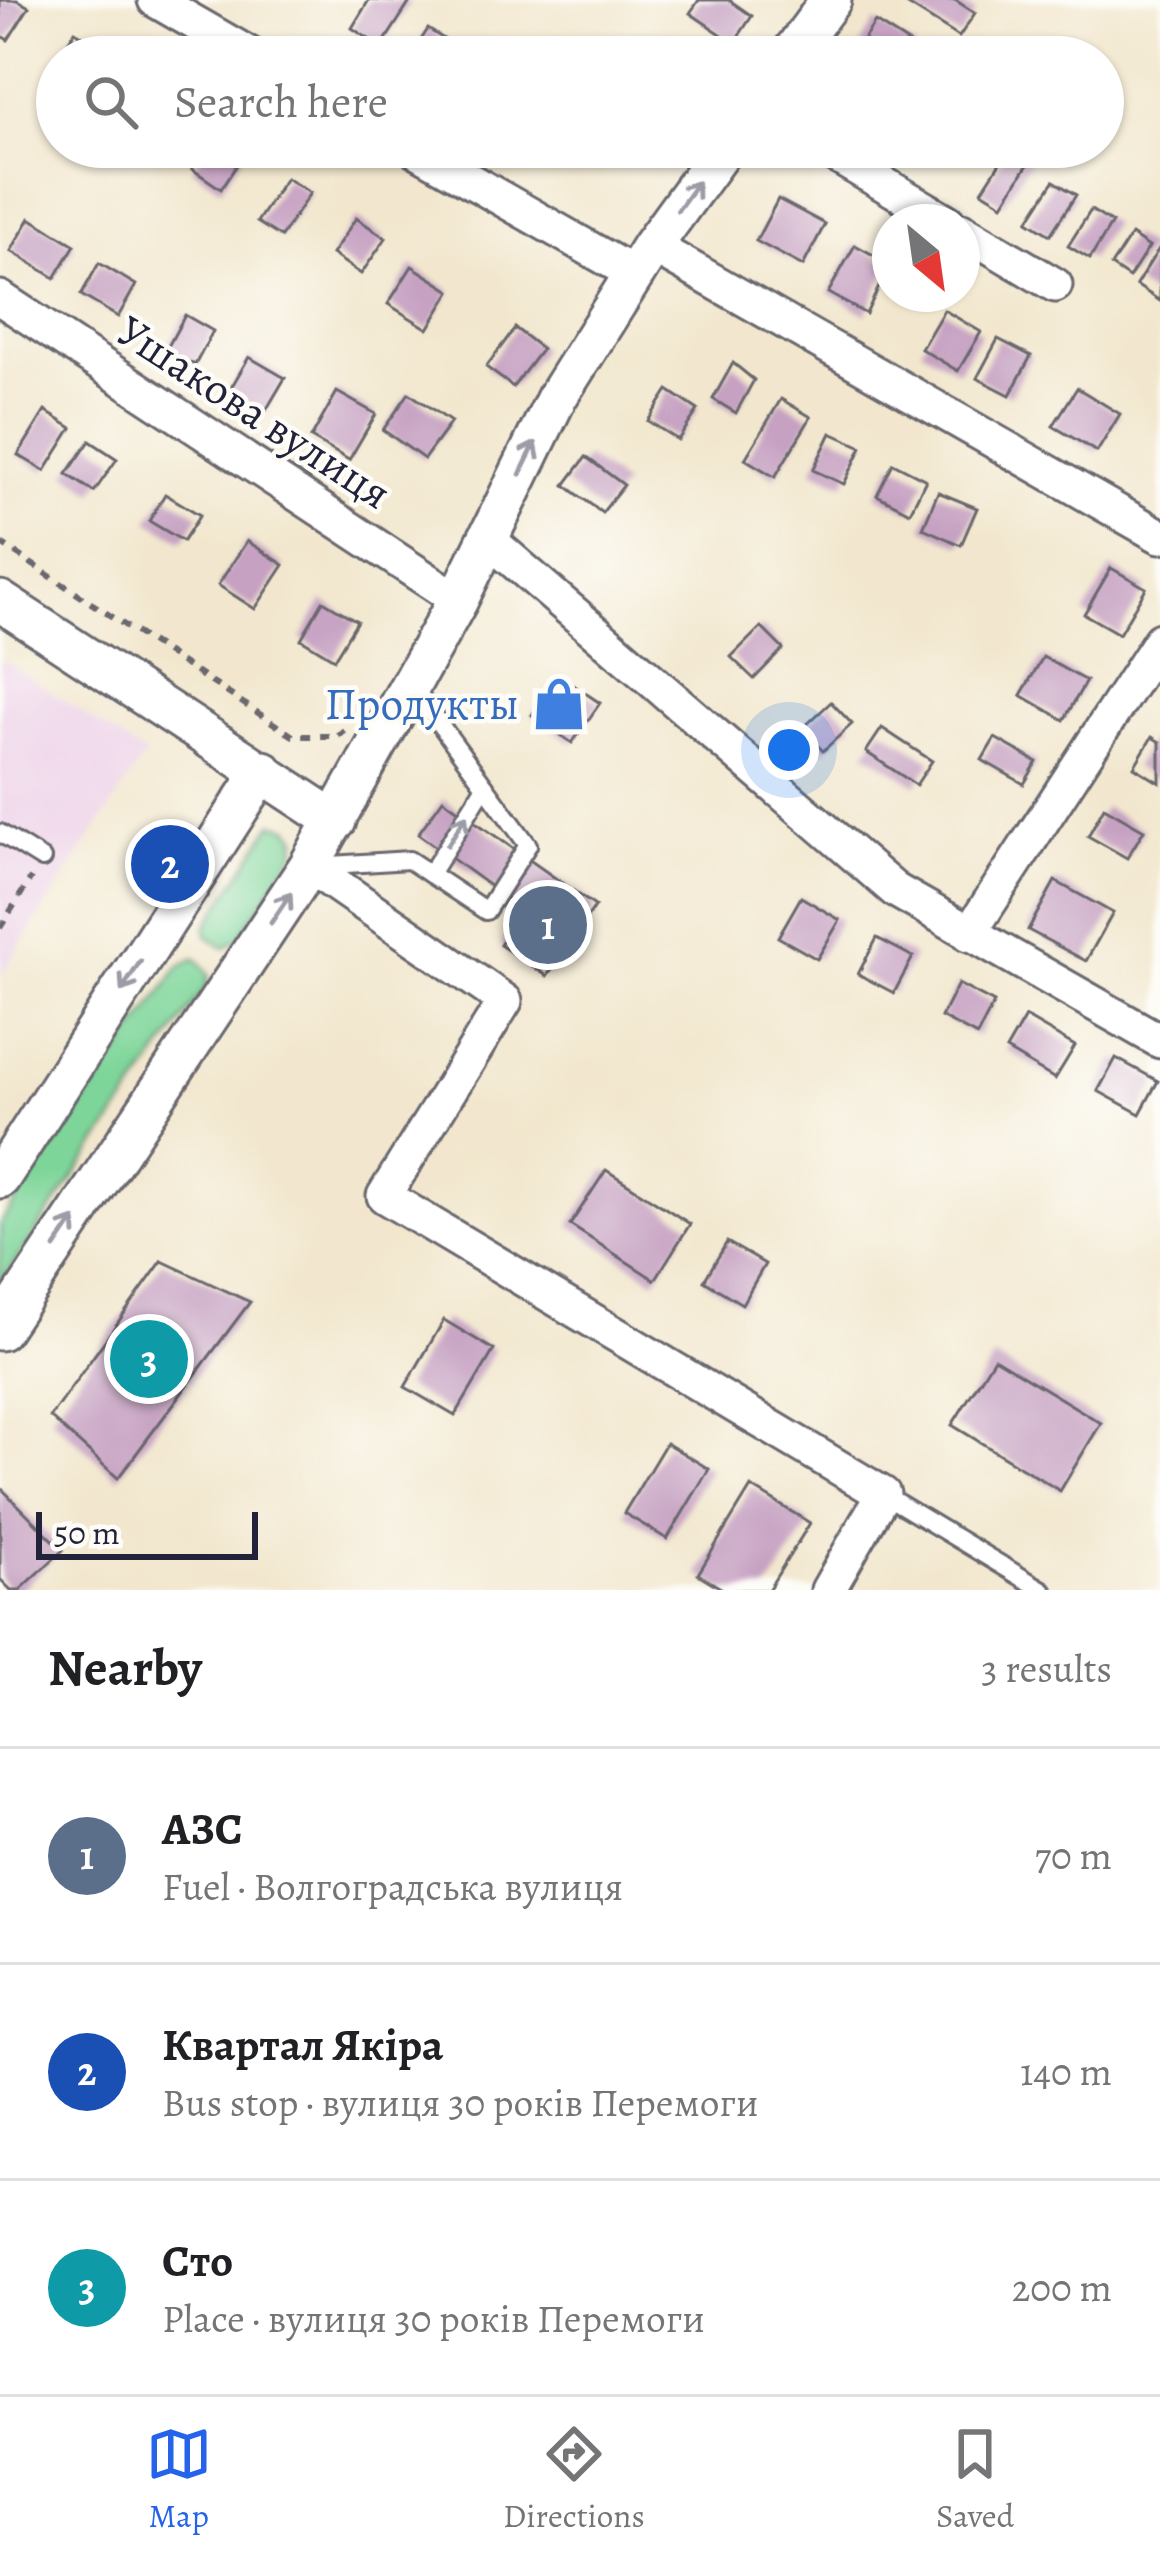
<!DOCTYPE html>
<meta charset="utf-8">
<style>
:root{--surface:#fff;--page:#f2f2f2;--text:#202124;--muted:#757577;--line:#e0e0e0;--accent:#2563eb}
body{margin:0;font-family:Alegreya,serif;background:var(--page);color:var(--text)}
.compass{position:absolute;left:872px;top:204px;width:108px;height:108px;border-radius:50%;background:var(--surface);box-shadow:0 3px 9px #0004;rotate:151deg}
.scale{position:absolute;left:36px;bottom:30px;width:222px;box-sizing:border-box;padding-left:12px;border:6px solid #22223b;border-top:0;font-size:33px;line-height:42px;white-space:nowrap;color:#22223b;-webkit-text-stroke:9px #fdfcf7;paint-order:stroke}
.you{position:absolute;left:789px;top:750px;width:42px;height:42px;margin:-30px;border:9px solid #fff;border-radius:50%;background:#1a73e8;box-shadow:0 0 0 18px #1a73e833}
.badge{display:grid;place-items:center;width:78px;height:78px;border-radius:50%;background:var(--accent);color:#fff;font-size:39px;font-weight:700}
.pin{position:absolute;translate:-50% -50%;border:6px solid #fff;box-shadow:0 3px 12px #0006}
.list{margin:0;padding:0;list-style:none}
h2{display:flex;justify-content:space-between;align-items:center;height:156px;margin:0;padding:0 48px;font-size:51px}
h2 small{font-size:39px;font-weight:400;color:var(--muted)}
.list li{display:grid;grid-template-columns:78px 1fr auto;gap:36px;align-items:center;box-sizing:border-box;height:216px;padding:0 48px;border-top:3px solid var(--line)}
.list b{display:block;font-size:45px;white-space:nowrap}
.list p{margin:0;font-size:39px;white-space:nowrap;color:var(--muted)}
.list em{font-size:39px;font-style:normal;color:var(--muted)}
.icon{flex:none;width:66px;height:66px;fill:none;stroke:currentColor;stroke-width:2;stroke-linecap:round;stroke-linejoin:round}
.map{position:relative;flex:none;width:1160px;height:1590px;overflow:hidden}
.search{position:absolute;background:var(--surface);box-shadow:0 3px 9px #0004;left:36px;right:36px;top:36px;height:132px;display:flex;align-items:center;gap:30px;box-sizing:border-box;padding:0 42px;border-radius:66px;color:var(--muted);font-size:45px}
.sheet{height:804px;background:var(--surface)}
nav{display:flex;justify-content:space-around;align-items:center;box-sizing:border-box;height:168px;border-top:3px solid var(--line);background:var(--surface);font-size:33px;color:var(--muted)}
nav a{display:grid;justify-items:center;gap:6px}
nav .on{color:var(--accent)}
.map>svg:first-child{display:block}
</style>
<div class="map">
<svg width="1160" height="1590" viewBox="0 0 1160 1590">
<rect width="100%" height="100%" fill="#fdfcf7"/>
<filter id="ink" filterUnits="userSpaceOnUse"><feTurbulence type="fractalNoise" baseFrequency=".00833" numOctaves="2"/><feDisplacementMap in="SourceGraphic" scale="24" xChannelSelector="R" yChannelSelector="G"/><feConvolveMatrix kernelMatrix="1 2 1 2 8 2 1 2 1" color-interpolation-filters="sRGB"/></filter>
<filter id="wash" filterUnits="userSpaceOnUse"><feTurbulence type="fractalNoise" baseFrequency=".004" numOctaves="4" result="noise"/><feDisplacementMap in="SourceGraphic" scale="48" xChannelSelector="R" yChannelSelector="G"/><feGaussianBlur stdDeviation="2.7" result="paint"/><feColorMatrix in="noise" values="0 0 0 0 0 0 0 0 0 0 0 0 0 0 0 0 0 1.4 0 .05"/><feComposite in="paint" operator="in"/></filter>
<g filter="url(#wash)">
<rect width="100%" height="100%" fill="#f2e7ce"/>
<path fill="#edd1e9" d="M0 658 145 755 0 976Z"/>
<g fill="#7dd599" stroke="#507c6a" stroke-width="3">
<path d="M273 823 290 828 297 838 295 852 239 938 224 948 207 936 206 927Z"/>
<path d="M196 958 209 974 206 987 0 1284V1224L180 966Z"/>
</g>
<g id="blocks">
<g fill="#c6a1c2">
<path d="M0 0H17L29 7 8 40 0 35Z"/>
<path d="M369 0 410 2 381 47 352 28Z"/>
<path d="M699 0H729L752 16 734 43 690 13Z"/>
<path d="M900 0H955L975 13 959 37Z"/>
<path d="M875 22 916 48 910 57H878L860 45Z"/>
<path d="M428 29 458 48 452 57H410Z"/>
<path d="M75 31 104 48 99 57H59Z"/>
<path d="M692 37 720 57H678Z"/>
<path d="M207 147 246 151 221 189 192 169Z"/>
<path d="M1010 147H1039L1003 204 982 191Z"/>
<path d="M286 178 310 193 281 237 257 222Z"/>
<path d="M1054 181 1076 195 1050 235 1028 221Z"/>
<path d="M778 199 825 224 803 266 756 241Z"/>
<path d="M1091 210 1112 223 1090 259 1068 246Z"/>
<path d="M30 218 75 245 55 278 11 251Z"/>
<path d="M356 218 386 238 361 274 332 254Z"/>
<path d="M1131 235 1149 247 1129 278 1111 266Z"/>
<path d="M855 245 890 264 866 314 828 293Z"/>
<path d="M1160 247V301L1136 285Z"/>
<path d="M99 263 136 285 118 317 81 295Z"/>
<path d="M412 266 451 291 428 329 388 304Z"/>
<path d="M944 310 981 332 958 371 921 349Z"/>
<path d="M185 315 213 331 195 365 166 350Z"/>
<path d="M515 328 542 349 513 387 486 367Z"/>
<path d="M998 339 1031 356 1010 395 977 378Z"/>
<path d="M249 357 285 378 258 424 222 403Z"/>
<path d="M733 363 754 380 736 413 713 399Z"/>
<path d="M1077 388 1120 414 1097 452 1053 426Z"/>
<path d="M668 390 698 410 678 440 648 421Z"/>
<path d="M337 392 376 414 349 460 311 438Z"/>
<path d="M409 393 451 422 424 459 383 430Z"/>
<path d="M781 399 811 417 775 477 745 459Z"/>
<path d="M45 411 72 428 45 471 18 455Z"/>
<path d="M831 433 862 447 844 484 813 470Z"/>
<path d="M90 441 117 459 94 492 67 474Z"/>
<path d="M586 457 624 485 602 513 565 485Z"/>
<path d="M893 463 926 480 910 512 877 495Z"/>
<path d="M938 492 977 508 961 545 923 528Z"/>
<path d="M165 494 200 515 183 541 149 521Z"/>
<path d="M247 541 284 565 255 609 218 585Z"/>
<path d="M1111 568 1146 588 1119 634 1084 614Z"/>
<path d="M323 601 357 621 334 659 301 639Z"/>
<path d="M761 627 783 649 754 679 731 657Z"/>
<path d="M1043 657 1086 681 1064 720 1021 695Z"/>
<path d="M560 676 600 703 572 743 532 715Z"/>
<path d="M831 702 852 724 823 751 802 729Z"/>
<path d="M882 728 932 761 916 785 866 752Z"/>
<path d="M1152 737 1160 742V783L1134 767Z"/>
<path d="M995 738 1037 762 1024 784 982 760Z"/>
<path d="M443 799 595 906 547 976 500 945 523 910 418 834Z"/>
<path d="M1104 807 1144 830 1127 858 1088 836Z"/>
<path d="M1055 881 1113 913 1086 961 1028 930Z"/>
<path d="M801 897 840 920 817 959 778 937Z"/>
<path d="M877 938 913 957 894 993 858 974Z"/>
<path d="M958 984 994 1003 977 1036 941 1017Z"/>
<path d="M1025 1017 1075 1046 1055 1079 1006 1050Z"/>
<path d="M1116 1058 1158 1081 1140 1114 1098 1091Z"/>
<path d="M606 1170 690 1224 655 1280 570 1225Z"/>
<path d="M727 1242 765 1264 742 1304 704 1281Z"/>
<path d="M162 1261 250 1302 118 1478 50 1417Z"/>
<path d="M444 1320 494 1350 455 1416 405 1387Z"/>
<path d="M994 1358 1101 1423 1060 1491 952 1425Z"/>
<path d="M666 1443 709 1469 667 1539 624 1513Z"/>
<path d="M0 1487 63 1550 20 1590H11L0 1579Z"/>
<path d="M751 1487 810 1523 768 1590H724L698 1574Z"/>
</g>
</g>
</g>
<g filter="url(#ink)">
<use href="#blocks" fill-opacity="0" stroke="#6b676e" stroke-width="3"/>
<g fill="none" stroke-linecap="round" stroke-linejoin="round">
<defs>
<g id="service">
<path d="M0 833 42 859"/>
<path d="M316 866 409 860 486 911 528 845 412 686"/>
<path d="M430 874 485 786"/>
<path d="M883 1494 1043 1590"/>
</g>
<g id="minor">
<path d="M155 0 254 57"/>
<path d="M411 147 634 274"/>
<path d="M821 147 948 222"/>
<path d="M962 230 1055 285"/>
<path d="M652 246 1160 536"/>
<path d="M0 298 458 600"/>
<path d="M488 539 895 890 1160 1041"/>
<path d="M309 866 505 1001 384 1196 883 1494 828 1590"/>
<path d="M969 934 1160 640"/>
</g>
<g id="tertiary">
<path d="M789 57 831 0"/>
<path d="M0 601 336 821"/>
<path d="M0 1178 263 771"/>
<path d="M0 1330 309 866 458 600 557 397 652 246 724 147"/>
</g>
</defs>
<use href="#service" stroke="#6b676e" stroke-width="22"/>
<use href="#minor" stroke="#6b676e" stroke-width="39"/>
<use href="#tertiary" stroke="#6b676e" stroke-width="45"/>
<g stroke="#6b676e" stroke-width="6" stroke-dasharray="9 9" stroke-linecap="butt">
<path d="M0 543 293 736H337L344 730"/>
<path d="M0 928 31 878"/>
</g>
<use href="#service" stroke="#fff" stroke-width="16"/>
<use href="#minor" stroke="#fff" stroke-width="33"/>
<use href="#tertiary" stroke="#fff" stroke-width="39"/>
</g>
<defs><path id="oneway-shaft" d="M-6 0H5M1.5-3L5.5 0L1.5 3" fill="none" stroke-width="1.6" stroke-linecap="round" stroke-linejoin="round" transform="scale(3)"/></defs>
<g stroke="#9c9ca7">
<use href="#oneway-shaft" transform="translate(688 196) rotate(-54)"/>
<use href="#oneway-shaft" transform="translate(528 458) rotate(-64)"/>
<use href="#oneway-shaft" transform="translate(457 830) rotate(-58)"/>
<use href="#oneway-shaft" transform="translate(281 908) rotate(-56)"/>
<use href="#oneway-shaft" transform="translate(131 976) rotate(123)"/>
<use href="#oneway-shaft" transform="translate(65 1233) rotate(-56)"/>
</g>
</g>
<defs>
<symbol id="shop-bare" viewBox="-9 -9 18 18"><path d="M-5-2.5h2.3a2.7 3.5 0 0 1 5.4 0H5L5.5 6h-11ZM-1.5-2.5h3a1.5 2.3 0 0 0-3 0Z" fill="#3f7fe0" stroke="#fdfcf7" stroke-width="2.5" paint-order="stroke"/></symbol>
</defs>
<g fill-rule="evenodd">
<use href="#shop-bare" x="521" y="666" width="76" height="76"/>
</g>
<g text-anchor="middle" dominant-baseline="central" stroke-width="9" stroke-linejoin="round" paint-order="stroke">
<g font-size="45" fill="#22223b" stroke="#fdfcf7">
<text transform="translate(254 412) rotate(33)">Ушакова вулиця</text>
</g>
<g font-size="45" fill="#366cbe" stroke="#fdfcf7" text-anchor="end">
<text x="519" y="704">Продукты</text>
</g>
</g>
</svg>
<svg class="compass" viewBox="-18 -18 36 36"><path d="M0-13l5 13h-10z" fill="#e53935"/><path d="M0 13l5-13h-10z" fill="#757577"/></svg>
<div class="scale">50 m</div>
<div class="you"></div>
<div class="pin badge" style="left:548px;top:925px;background:#5c6f8a">1</div>
<div class="pin badge" style="left:170px;top:864px;background:#1a4fb4">2</div>
<div class="pin badge" style="left:149px;top:1359px;background:#0f9aa8">3</div>
<div class="search"><svg class="icon" aria-label="search" viewBox="0 0 24 24"><circle cx="10" cy="10" r="6"/><path d="M15 15l6 6"/></svg>Search here</div>
</div>
<section class="sheet">
<h2>Nearby<small>3 results</small></h2>
<ul class="list">
<li><span class="badge" style="background:#5c6f8a">1</span><div><b>АЗС</b><p>Fuel · Волгоградська вулиця</p></div><em>70 m</em></li>
<li><span class="badge" style="background:#1a4fb4">2</span><div><b>Квартал Якіра</b><p>Bus stop · вулиця 30 років Перемоги</p></div><em>140 m</em></li>
<li><span class="badge" style="background:#0f9aa8">3</span><div><b>Сто</b><p>Place · вулиця 30 років Перемоги</p></div><em>200 m</em></li>
</ul>
</section>
<nav>
<a class="on"><svg class="icon" aria-label="map" viewBox="0 0 24 24"><path d="M3 6l6-2 6 2 6-2v14l-6 2-6-2-6 2zM9 4v14M15 6v14"/></svg>Map</a>
<a><svg class="icon" aria-label="directions" viewBox="0 0 24 24"><path d="M12 3l9 9-9 9-9-9zM9 14v-3h6M13 9l2 2-2 2"/></svg>Directions</a>
<a><svg class="icon" aria-label="saved" viewBox="0 0 24 24"><path d="M7 4h10v16l-5-4-5 4z"/></svg>Saved</a>
</nav>
